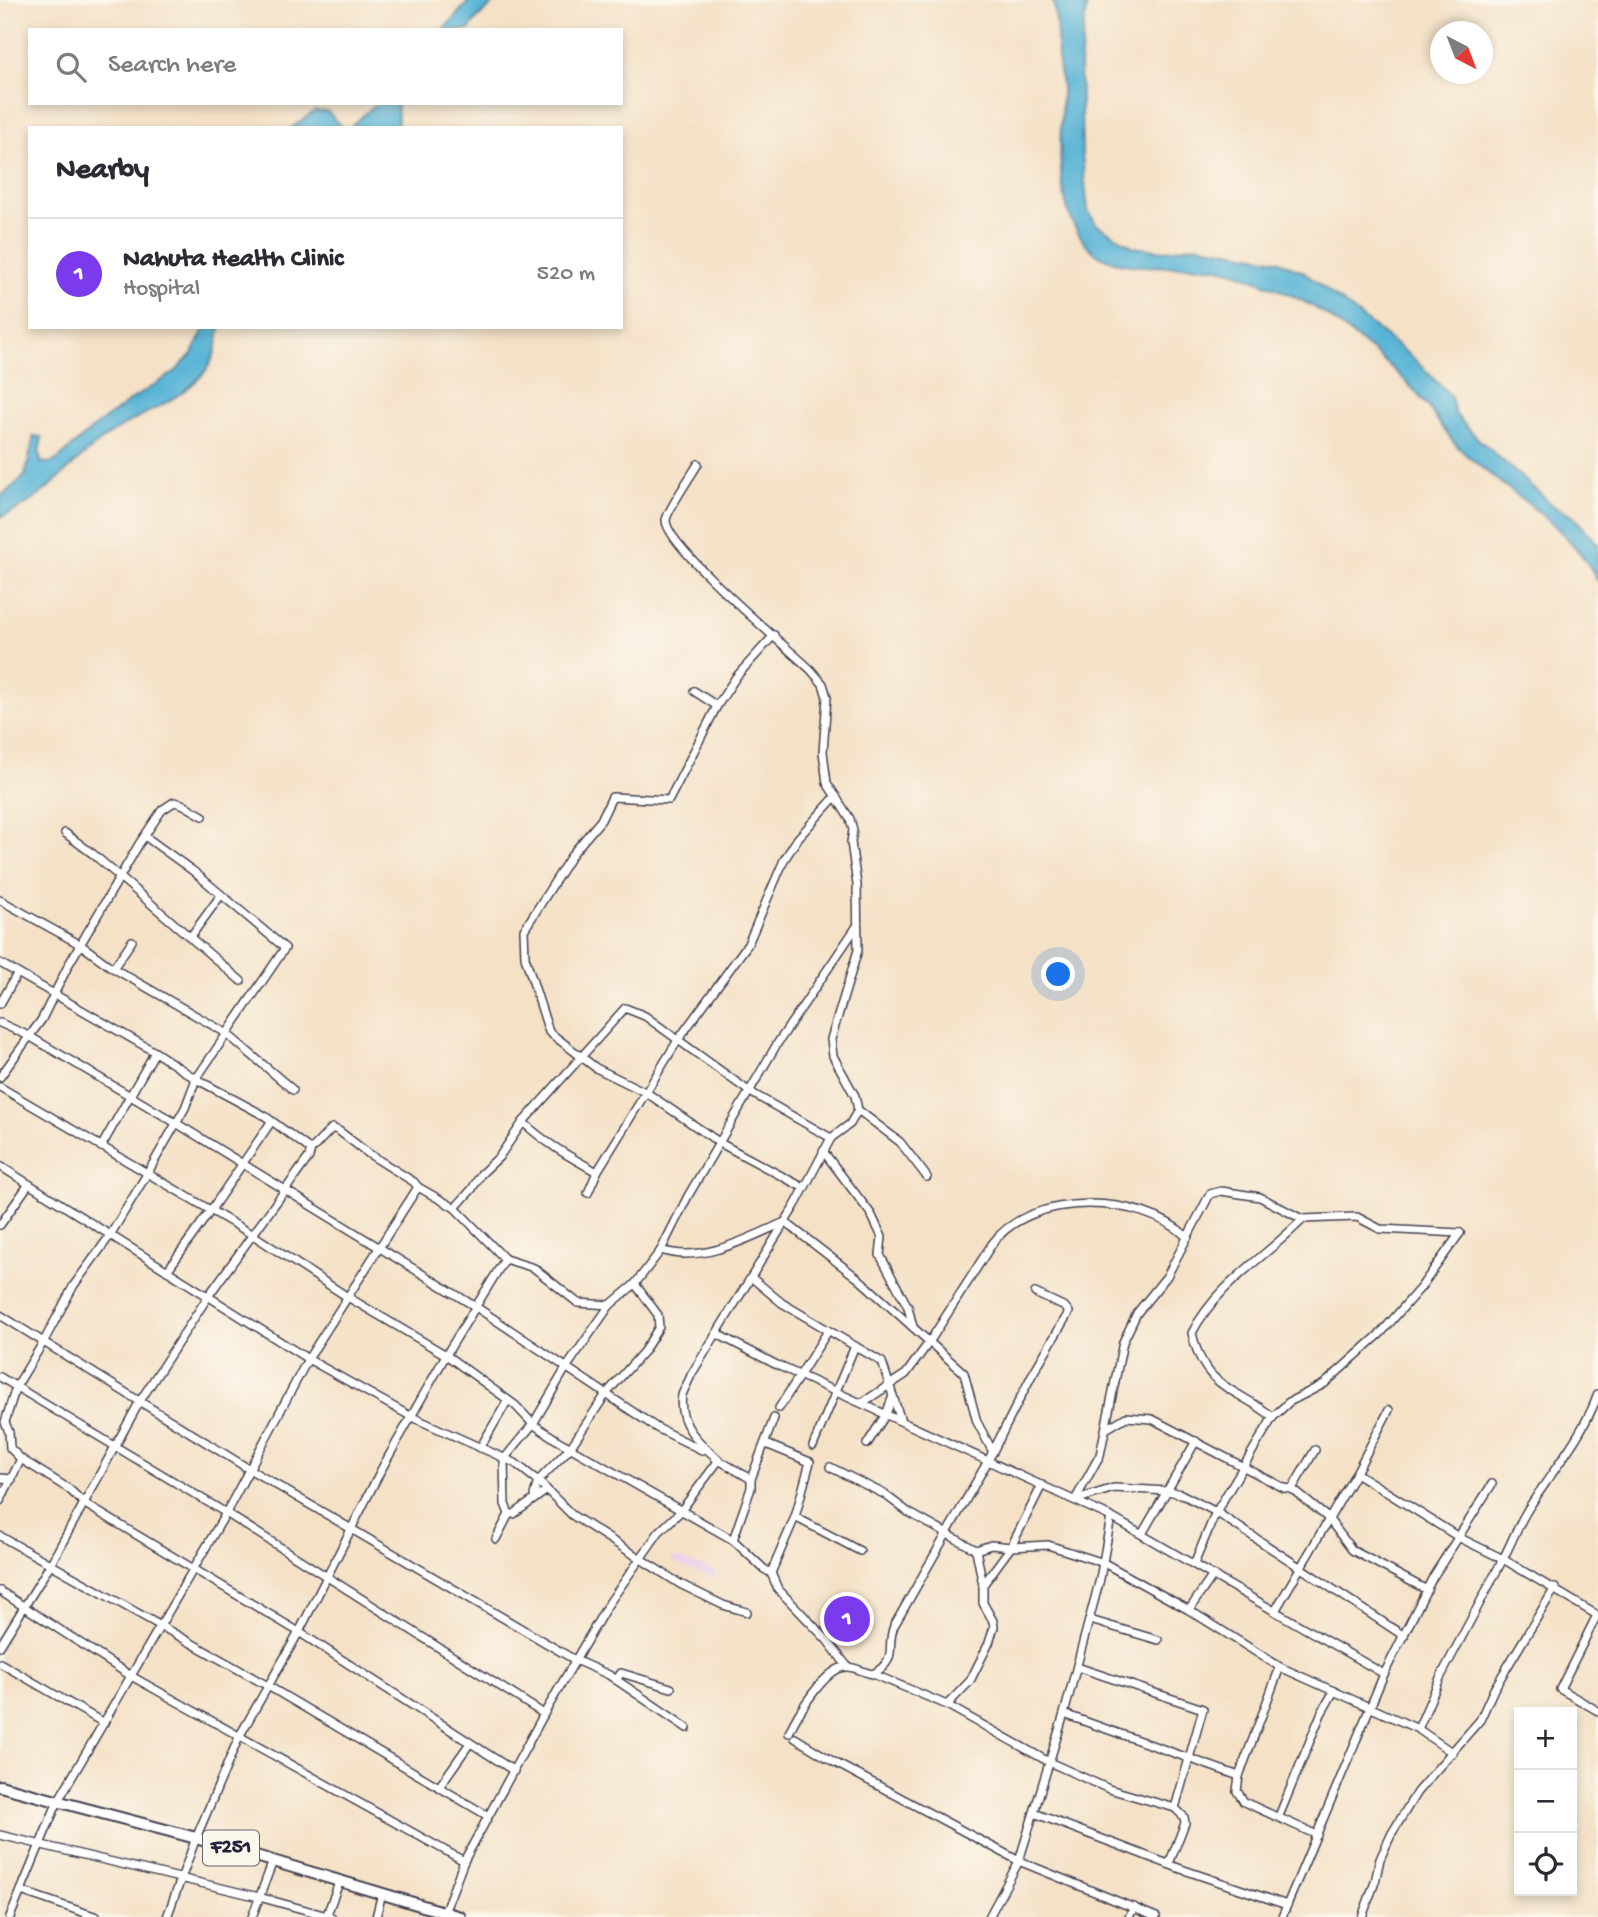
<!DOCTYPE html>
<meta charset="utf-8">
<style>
:root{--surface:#fff;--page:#f7f7f7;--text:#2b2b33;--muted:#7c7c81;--line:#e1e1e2;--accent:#7c3aed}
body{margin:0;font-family:"Gochi Hand",sans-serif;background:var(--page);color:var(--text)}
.controls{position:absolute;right:21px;bottom:21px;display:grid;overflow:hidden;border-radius:0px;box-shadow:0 4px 10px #0003}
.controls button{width:63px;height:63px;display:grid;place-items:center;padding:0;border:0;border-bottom:2px solid var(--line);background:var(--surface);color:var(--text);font:35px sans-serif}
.compass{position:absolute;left:1430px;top:21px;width:63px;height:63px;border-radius:50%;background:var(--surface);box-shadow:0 4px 10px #0003;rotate:138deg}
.you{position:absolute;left:1059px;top:975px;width:24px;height:24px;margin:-18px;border:5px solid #fff;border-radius:50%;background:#1a73e8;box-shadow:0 0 0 10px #1a73e833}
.badge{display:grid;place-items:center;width:46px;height:46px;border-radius:50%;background:var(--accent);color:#fff;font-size:23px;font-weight:700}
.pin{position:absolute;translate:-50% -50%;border:4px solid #fff;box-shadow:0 2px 7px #0006}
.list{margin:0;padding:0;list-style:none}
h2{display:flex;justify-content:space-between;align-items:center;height:91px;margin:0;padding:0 28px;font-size:30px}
h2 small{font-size:23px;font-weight:400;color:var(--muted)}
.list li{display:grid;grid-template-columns:46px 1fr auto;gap:21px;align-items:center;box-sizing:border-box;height:112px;padding:0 28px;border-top:2px solid var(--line)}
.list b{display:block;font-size:26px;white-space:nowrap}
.list p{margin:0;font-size:23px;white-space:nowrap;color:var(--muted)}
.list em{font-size:23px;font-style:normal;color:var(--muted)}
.icon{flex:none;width:38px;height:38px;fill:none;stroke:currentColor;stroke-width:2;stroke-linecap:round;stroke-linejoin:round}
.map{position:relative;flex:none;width:1598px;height:1917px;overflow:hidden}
.search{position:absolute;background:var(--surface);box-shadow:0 4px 10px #0003;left:28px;top:28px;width:595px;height:77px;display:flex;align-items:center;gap:18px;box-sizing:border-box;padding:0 24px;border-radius:0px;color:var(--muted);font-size:26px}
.panel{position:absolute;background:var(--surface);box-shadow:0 4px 10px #0003;left:28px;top:126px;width:595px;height:203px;border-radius:0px}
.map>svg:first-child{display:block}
</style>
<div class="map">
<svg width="1598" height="1917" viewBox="0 0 1598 1917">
<rect width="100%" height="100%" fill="#fbf7ec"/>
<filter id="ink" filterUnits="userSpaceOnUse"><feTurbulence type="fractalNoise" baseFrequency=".0143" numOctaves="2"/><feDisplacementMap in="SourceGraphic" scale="14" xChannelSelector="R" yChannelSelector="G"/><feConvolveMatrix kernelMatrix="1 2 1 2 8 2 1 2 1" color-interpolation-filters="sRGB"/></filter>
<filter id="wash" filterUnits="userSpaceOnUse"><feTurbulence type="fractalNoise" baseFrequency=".00686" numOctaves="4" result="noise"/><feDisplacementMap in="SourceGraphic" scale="28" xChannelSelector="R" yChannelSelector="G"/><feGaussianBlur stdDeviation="1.57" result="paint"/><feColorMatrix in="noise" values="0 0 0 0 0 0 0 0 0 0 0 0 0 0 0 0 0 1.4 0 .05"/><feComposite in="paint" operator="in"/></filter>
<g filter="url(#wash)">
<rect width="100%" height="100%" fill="#f4e1c6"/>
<g fill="#ebd1eb">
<path d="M674 1557 716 1571 714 1578 671 1562Z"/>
<path d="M846 1605 859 1612 848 1633 836 1626Z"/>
</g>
<g fill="#58b4d6" stroke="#3d6b88" stroke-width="2">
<path d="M470 0H497L475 21 469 30H443Z"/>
<path d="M1053 0H1087L1080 64 1082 155 1088 211 1096 224 1134 247 1164 251 1196 245 1277 260 1304 272 1413 358 1445 390 1451 397 1455 414 1476 437 1556 508 1573 516 1598 544V581C1569 523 1507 493 1461 450 1444 434 1435 413 1419 396 1398 371 1375 352 1348 332 1337 324 1327 314 1314 307 1290 293 1263 283 1237 273 1191 254 1114 286 1082 239 1053 198 1061 138 1062 90 1062 79 1059 69 1058 58 1057 39 1057 19 1053 0Z"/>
<path d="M377 103H397L398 121 396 128H349Z"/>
<path d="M315 111 328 112 343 128H291Z"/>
<path d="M205 327H220C218 345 214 363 201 376 174 405 137 414 106 437 70 462 43 503 0 517V497L25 476 34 436 42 437 39 453 41 462 49 463 57 460 92 429 132 399 175 372 192 354Z"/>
</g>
</g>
<g filter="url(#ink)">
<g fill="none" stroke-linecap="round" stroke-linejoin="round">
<defs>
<g id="street">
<path d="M774 635 736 677 717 706 669 800 612 797 601 820 573 853 524 930 525 957 549 1032 596 1068 647 1093 720 1143 804 1188"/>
<path d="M694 691 717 706"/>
<path d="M65 833 93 854 241 981"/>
<path d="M146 837 193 871 285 948 196 1079 185 1108 147 1174 109 1237 74 1285 44 1341 16 1387 5 1422 9 1432 10 1448 21 1459 69 1489 85 1504 299 1632 514 1771"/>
<path d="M0 900 81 945 111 967 226 1033 293 1090"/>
<path d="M191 936 221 895"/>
<path d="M0 963 155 1052 196 1079 265 1116 311 1150"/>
<path d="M114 967 132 941"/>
<path d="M0 1004 17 974"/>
<path d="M0 1023 29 1036 176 1123 476 1307 657 1428 702 1450"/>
<path d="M0 1077 42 1019 69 964 139 844 162 810 174 802 182 804 203 816"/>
<path d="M0 1087 253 1235 346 1296 446 1355 515 1405 533 1424 557 1440 733 1540 764 1569 771 1573 778 1589 827 1640 847 1666"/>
<path d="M858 1110 900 1142 927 1177"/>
<path d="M101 1147 155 1052"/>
<path d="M823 1151 871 1214 882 1237 880 1255 908 1307 913 1327"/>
<path d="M0 1166 308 1359 412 1417 515 1463 538 1481 572 1515 680 1584 723 1605 747 1612"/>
<path d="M597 1172C570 1157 545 1143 523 1122L625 1008 645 1016 750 1092 831 1138"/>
<path d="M588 1193 597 1172 678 1040 748 944 784 860 798 838 836 796"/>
<path d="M455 1208 472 1189 481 1174 499 1157 523 1122"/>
<path d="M0 1225 29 1184"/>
<path d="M661 1250C702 1264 748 1238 785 1222L859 1279 964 1373 977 1422 993 1452"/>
<path d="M167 1271 211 1210 271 1122"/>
<path d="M752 1278 782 1303 882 1362 901 1421"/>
<path d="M635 1284 661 1250 688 1196 777 1044 857 926"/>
<path d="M0 1315 249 1469 575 1660 609 1675 687 1728"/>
<path d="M717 1334 777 1365 1111 1517 1384 1674"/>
<path d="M0 1377 226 1513 544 1714"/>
<path d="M862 1403 906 1374 930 1341 992 1244C1031 1190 1142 1194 1187 1237"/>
<path d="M779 1408 828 1331"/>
<path d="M1273 1417C1235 1387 1204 1389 1192 1333 1218 1283 1265 1258 1303 1219"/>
<path d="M1106 1429 1126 1417 1152 1419 1284 1488 1292 1489 1328 1518 1352 1550 1427 1590"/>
<path d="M766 1444 810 1462 795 1517 771 1573"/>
<path d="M867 1444 886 1414 893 1396"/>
<path d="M813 1446 855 1346"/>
<path d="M480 1448 508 1400"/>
<path d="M715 1458 751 1479"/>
<path d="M830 1467 884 1494 908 1512 976 1550 991 1545 1011 1547 1048 1545 1104 1563 1189 1610 1280 1667 1418 1729 1453 1753"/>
<path d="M1356 1473 1460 1538 1503 1559C1512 1542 1519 1522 1530 1506 1553 1470 1584 1434 1598 1394"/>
<path d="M0 1478 12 1479"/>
<path d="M1292 1489 1315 1450"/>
<path d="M0 1501 21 1459"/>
<path d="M509 1514 505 1504 504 1459 533 1424 566 1368 610 1305 635 1284 658 1315 659 1327 644 1351 606 1394 570 1448 538 1481 534 1495"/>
<path d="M795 1517 860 1551"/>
<path d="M1142 1534 1196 1441"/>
<path d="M0 1536 268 1686 488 1816"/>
<path d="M496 1539 509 1514H514L547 1490"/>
<path d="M733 1540 751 1488V1479L774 1418"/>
<path d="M1194 1564 1216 1512 1273 1417 1289 1402 1324 1384 1381 1333 1421 1287 1460 1233"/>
<path d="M983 1585 1011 1547 1042 1485"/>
<path d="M0 1591 131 1676 464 1861"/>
<path d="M1189 1610 1213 1575"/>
<path d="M1275 1611 1356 1473 1389 1410"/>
<path d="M1090 1620 1158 1640"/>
<path d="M1404 1636 1216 1512 1181 1494 1168 1491 1114 1488 1075 1500 1100 1455 1123 1342 1137 1313 1167 1276 1210 1194 1221 1191 1260 1197 1302 1219 1357 1217 1380 1229 1460 1233"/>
<path d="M0 1646 50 1565 140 1401 209 1295 309 1157 311 1150 332 1128 339 1131 369 1154 414 1182 418 1187 455 1208 505 1259 534 1268 578 1303 610 1305"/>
<path d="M0 1663 104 1723"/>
<path d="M1077 1667 1203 1709 1175 1808"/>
<path d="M1280 1667 1239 1776 1237 1791 1244 1802 1317 1835"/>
<path d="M873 1674 947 1705 1049 1762 1109 1789 1175 1808 1184 1817 1185 1823 1169 1864"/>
<path d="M616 1680 621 1673 671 1688"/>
<path d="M947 1705 970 1681 989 1643 994 1627 993 1621 983 1603V1585L976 1550"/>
<path d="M1064 1714 1239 1776"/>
<path d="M1418 1729 1440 1678 1503 1559 1597 1615 1560 1689 1598 1711"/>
<path d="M789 1733C796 1716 826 1667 846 1667 854 1666 864 1673 873 1674 900 1658 885 1648 894 1626L988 1461 1032 1375 1069 1312 1065 1307 1035 1293"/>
<path d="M795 1738 834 1762 1019 1861 1156 1917"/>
<path d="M439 1787 470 1743"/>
<path d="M1034 1813 1181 1869 1287 1905"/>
<path d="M1279 1816 1321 1714 1334 1691"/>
<path d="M0 1835 259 1897 331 1917"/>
<path d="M21 1891 97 1917"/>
<path d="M444 1913 464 1861 544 1714 607 1606 659 1532 680 1512 719 1460C700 1444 677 1424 682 1395 684 1389 689 1381 691 1375L796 1204 831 1138 850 1124 858 1110 855 1096 833 1056 831 1039 858 950 857 885 851 842 853 830 850 819 827 783 823 752 827 697 823 684 811 670C787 647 665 546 666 520 667 511 692 474 698 464"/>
<path d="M10 1917 58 1801 226 1513 308 1359 418 1187"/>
<path d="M167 1917 196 1838 239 1737 299 1632 381 1470 446 1355 505 1259"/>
<path d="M252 1917 273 1861"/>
<path d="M326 1917 340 1880"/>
<path d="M376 1917 382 1893"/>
<path d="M989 1917 1019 1861 1064 1714 1100 1579 1111 1517"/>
<path d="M1129 1917 1134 1907"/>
<path d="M1282 1917 1384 1674 1433 1577 1492 1484"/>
<path d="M1362 1917 1375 1882 1380 1859 1392 1833 1417 1792 1480 1720 1494 1689 1555 1588"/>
</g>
<path id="primary" d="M0 1786 196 1838 460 1917"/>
</defs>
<use href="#street" stroke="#423f50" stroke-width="10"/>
<use href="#primary" stroke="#423f50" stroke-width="14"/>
<use href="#street" stroke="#fff" stroke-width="7"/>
<use href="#primary" stroke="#fff" stroke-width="10"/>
</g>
</g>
<g text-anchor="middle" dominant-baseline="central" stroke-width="7" stroke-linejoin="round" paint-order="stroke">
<rect fill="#fbf7ec" stroke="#636270" stroke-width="2" x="203" y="1830.5" width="56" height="35" rx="5"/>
<g font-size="21" font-weight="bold" fill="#22223b">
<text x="231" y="1848">F251</text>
</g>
</g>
</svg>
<div class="controls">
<button>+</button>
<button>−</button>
<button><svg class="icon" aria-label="locate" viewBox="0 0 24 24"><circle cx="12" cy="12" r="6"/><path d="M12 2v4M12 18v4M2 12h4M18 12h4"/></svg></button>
</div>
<svg class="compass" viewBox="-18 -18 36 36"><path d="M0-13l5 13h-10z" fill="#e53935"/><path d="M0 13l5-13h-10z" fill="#7c7c81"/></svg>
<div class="you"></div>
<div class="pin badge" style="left:847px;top:1619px">1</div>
<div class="search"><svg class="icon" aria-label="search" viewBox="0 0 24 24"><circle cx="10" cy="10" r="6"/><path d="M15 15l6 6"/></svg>Search here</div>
<section class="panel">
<h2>Nearby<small></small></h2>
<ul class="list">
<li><span class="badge">1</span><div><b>Nahuta Health Clinic</b><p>Hospital</p></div><em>520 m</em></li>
</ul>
</section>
</div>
